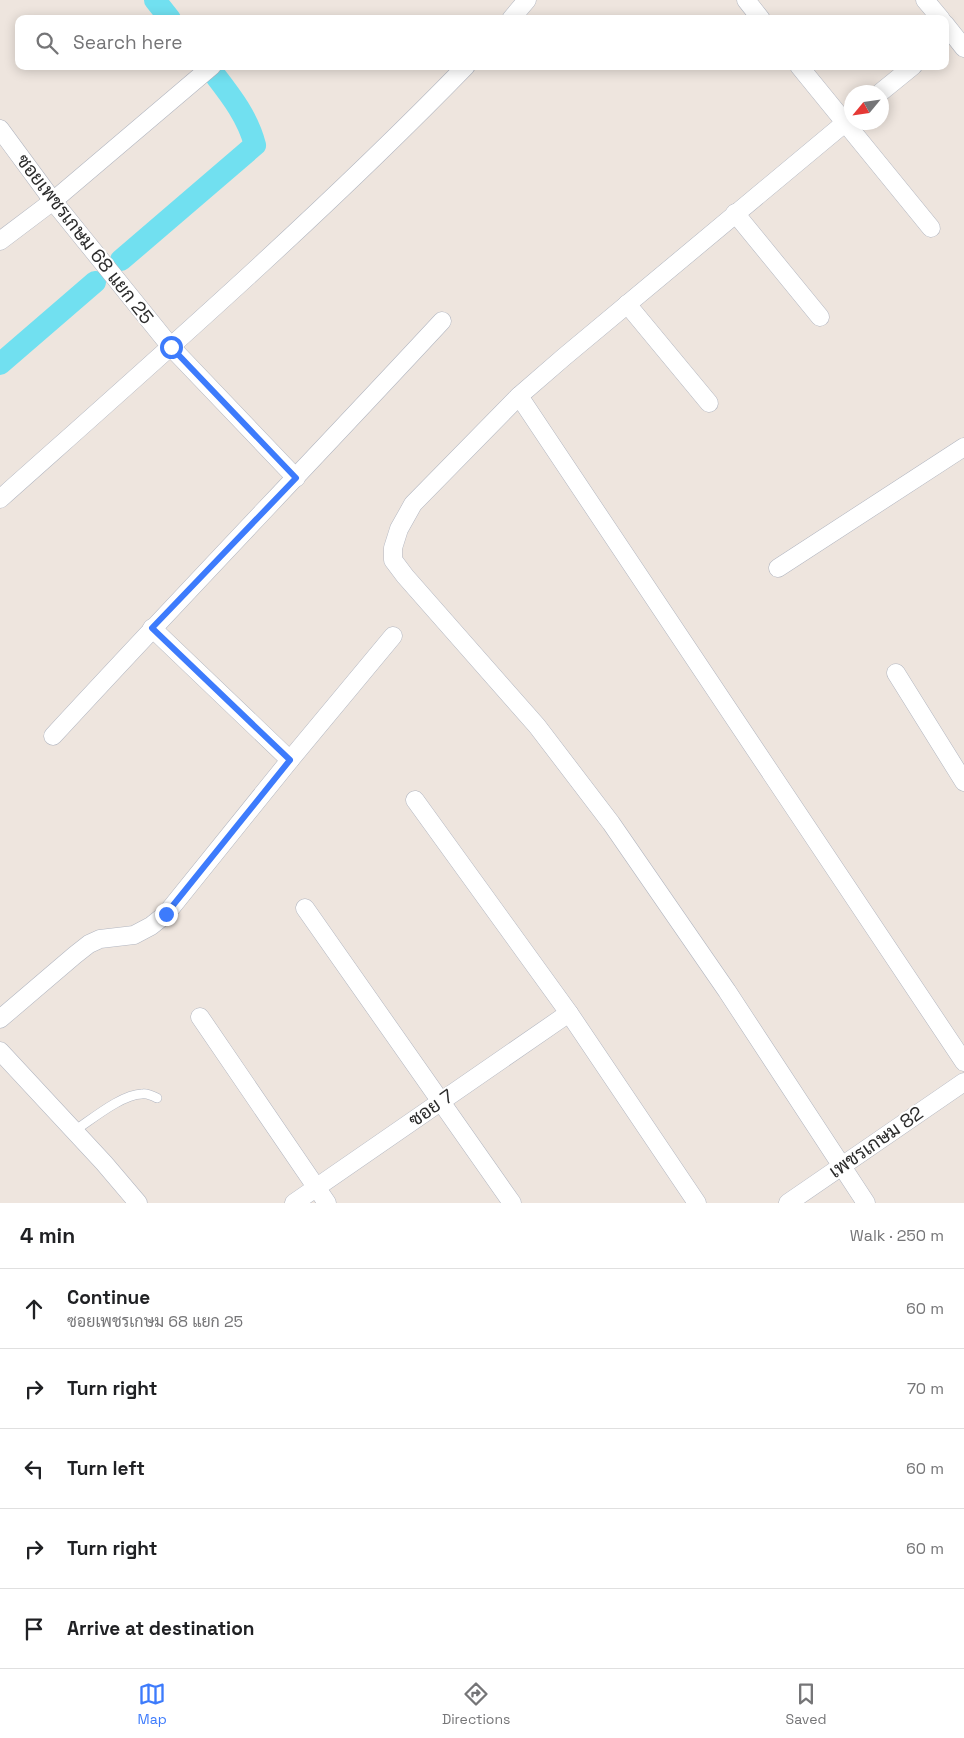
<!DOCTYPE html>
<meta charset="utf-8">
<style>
:root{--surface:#fff;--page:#f6f6f6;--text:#202124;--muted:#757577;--line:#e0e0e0;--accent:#3d7bfc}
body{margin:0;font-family:"Space Grotesk",Sarabun,sans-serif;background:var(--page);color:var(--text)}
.compass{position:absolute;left:844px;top:85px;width:45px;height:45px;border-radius:50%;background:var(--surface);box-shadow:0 2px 12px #0003;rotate:241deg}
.stop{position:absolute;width:15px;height:15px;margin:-11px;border:4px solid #3d7bfc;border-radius:50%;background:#fff}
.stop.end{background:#3d7bfc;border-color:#fff;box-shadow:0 1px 5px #0008}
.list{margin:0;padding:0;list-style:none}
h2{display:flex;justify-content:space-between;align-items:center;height:65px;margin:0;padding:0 20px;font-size:21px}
h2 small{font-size:16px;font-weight:400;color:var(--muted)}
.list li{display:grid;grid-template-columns:32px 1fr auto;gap:15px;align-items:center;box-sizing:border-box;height:80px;padding:0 20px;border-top:1px solid var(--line)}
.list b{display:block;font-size:19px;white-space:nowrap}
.list p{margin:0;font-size:16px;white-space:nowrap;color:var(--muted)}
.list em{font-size:16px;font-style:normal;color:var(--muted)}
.icon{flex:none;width:28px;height:28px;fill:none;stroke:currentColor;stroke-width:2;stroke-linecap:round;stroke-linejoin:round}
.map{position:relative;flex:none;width:964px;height:1203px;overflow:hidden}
.search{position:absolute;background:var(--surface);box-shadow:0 2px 12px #0003;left:15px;right:15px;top:15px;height:55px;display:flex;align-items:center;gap:12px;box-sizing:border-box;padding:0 18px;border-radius:10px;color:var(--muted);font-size:19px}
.sheet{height:465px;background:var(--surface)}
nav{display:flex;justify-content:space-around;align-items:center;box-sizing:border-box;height:70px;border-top:1px solid var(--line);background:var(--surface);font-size:14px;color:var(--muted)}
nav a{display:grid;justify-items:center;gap:2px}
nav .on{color:var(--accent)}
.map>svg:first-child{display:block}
</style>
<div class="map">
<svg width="964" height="1203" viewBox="0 0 964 1203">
<rect width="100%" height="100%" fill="#eee5de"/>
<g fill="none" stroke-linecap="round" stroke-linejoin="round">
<g stroke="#71e0f0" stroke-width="22">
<path d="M155 0 170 19"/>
<path d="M121 260 255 145C247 114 227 91 208 66"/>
<path d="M0 364 95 282"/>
</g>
<defs>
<path id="service" d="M74 1131C91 1120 122 1094 142 1094 146 1093 153 1096 157 1098"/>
<g id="minor">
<path d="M746 0 761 19"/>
<path d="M925 0 941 19"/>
<path d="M511 19 527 0"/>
<path d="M945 24 964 48"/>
<path d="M799 66 931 228"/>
<path d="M881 92 913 66"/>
<path d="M852 117 564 357 519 396 413 504 399 529 393 548V560L405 576 537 726 611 823 727 991 866 1203"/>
<path d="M0 129 53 201 171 347 296 478"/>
<path d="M735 213 820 317"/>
<path d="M0 241 53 201 212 66"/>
<path d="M627 304 709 403"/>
<path d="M519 396 964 1062"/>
<path d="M0 499C158 358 318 218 466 66"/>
<path d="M778 568 964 447"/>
<path d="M152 628 290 760"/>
<path d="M896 673 964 782"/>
<path d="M53 736C181 597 313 460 442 321"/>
<path d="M415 800 569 1013 697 1203"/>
<path d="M305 908 512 1203"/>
<path d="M200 1017 327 1203"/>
<path d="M0 1019 75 955 89 944 100 939 134 935 151 926 166 914 290 760 393 636"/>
<path d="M0 1051 104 1163 138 1203"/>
<path d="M294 1203 569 1013"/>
<path d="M788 1203 964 1082"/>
</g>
</defs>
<use href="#service" stroke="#b2b6c0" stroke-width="10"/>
<use href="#minor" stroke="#b2b6c0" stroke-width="19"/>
<use href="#service" stroke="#fff" stroke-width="9"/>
<use href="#minor" stroke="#fff" stroke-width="18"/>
</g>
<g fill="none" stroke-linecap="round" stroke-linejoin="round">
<path stroke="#3d7bfc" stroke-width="6" d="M166 914 290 760 152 628 296 478 171 347"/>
</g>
<g text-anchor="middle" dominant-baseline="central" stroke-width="4" stroke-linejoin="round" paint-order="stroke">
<g font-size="19" fill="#2c2c2c" stroke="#fff">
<text transform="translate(85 239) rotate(52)">ซอยเพชรเกษม 68 แยก 25</text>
<text transform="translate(431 1108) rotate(-35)">ซอย 7</text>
<text transform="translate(876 1142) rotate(-35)">เพชรเกษม 82</text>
</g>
</g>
</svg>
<svg class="compass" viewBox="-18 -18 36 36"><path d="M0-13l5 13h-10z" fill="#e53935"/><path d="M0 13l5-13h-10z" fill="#757577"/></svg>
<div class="stop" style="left:171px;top:347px"></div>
<div class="stop end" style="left:166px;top:914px"></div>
<div class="search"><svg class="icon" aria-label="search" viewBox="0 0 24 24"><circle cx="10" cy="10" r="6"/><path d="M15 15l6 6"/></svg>Search here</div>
</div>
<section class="sheet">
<h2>4 min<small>Walk · 250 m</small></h2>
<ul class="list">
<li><svg class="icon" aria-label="ahead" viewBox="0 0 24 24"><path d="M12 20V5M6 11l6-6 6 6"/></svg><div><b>Continue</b><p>ซอยเพชรเกษม 68 แยก 25</p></div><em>60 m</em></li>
<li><svg class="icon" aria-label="right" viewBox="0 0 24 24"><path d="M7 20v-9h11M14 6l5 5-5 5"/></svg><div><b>Turn right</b></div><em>70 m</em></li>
<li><svg class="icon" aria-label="left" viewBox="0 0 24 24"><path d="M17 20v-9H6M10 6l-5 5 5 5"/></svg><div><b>Turn left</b></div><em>60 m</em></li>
<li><svg class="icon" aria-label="right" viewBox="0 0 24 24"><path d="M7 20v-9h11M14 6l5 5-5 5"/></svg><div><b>Turn right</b></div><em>60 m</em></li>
<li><svg class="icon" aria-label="arrive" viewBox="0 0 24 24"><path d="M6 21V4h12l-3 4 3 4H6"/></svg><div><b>Arrive at destination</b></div></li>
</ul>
</section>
<nav>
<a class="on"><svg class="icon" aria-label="map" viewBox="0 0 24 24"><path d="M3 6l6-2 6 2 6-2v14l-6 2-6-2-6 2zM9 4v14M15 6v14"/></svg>Map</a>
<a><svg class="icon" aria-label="directions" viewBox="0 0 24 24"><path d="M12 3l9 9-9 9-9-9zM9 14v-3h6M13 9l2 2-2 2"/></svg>Directions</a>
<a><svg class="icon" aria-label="saved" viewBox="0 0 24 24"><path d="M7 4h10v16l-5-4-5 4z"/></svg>Saved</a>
</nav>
